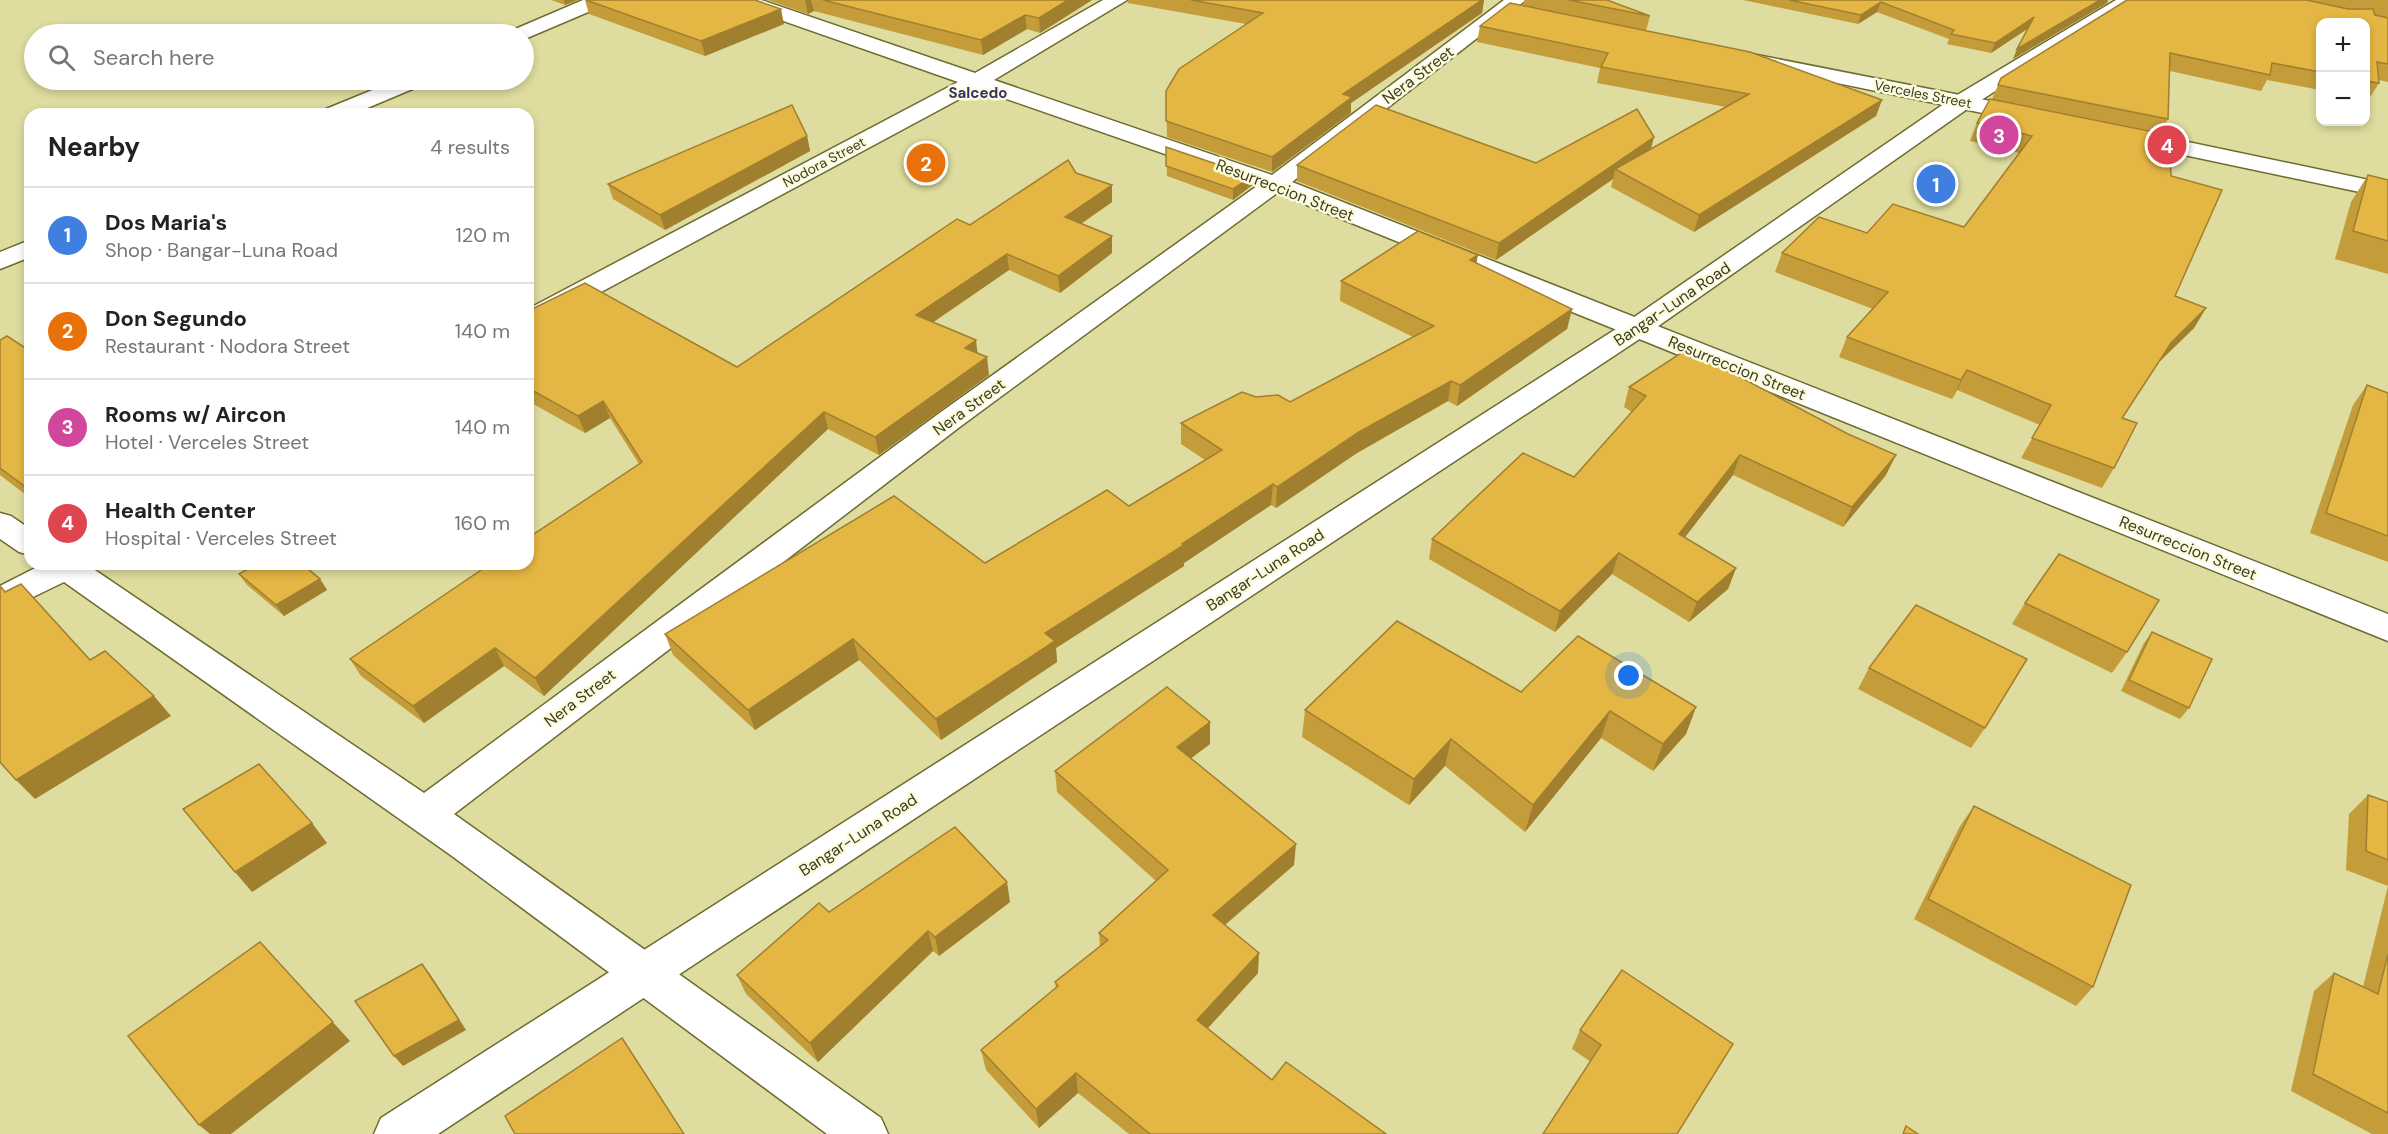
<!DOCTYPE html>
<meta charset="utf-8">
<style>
:root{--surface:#fff;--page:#f6f6f6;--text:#222;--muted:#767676;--line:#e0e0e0;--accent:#0b8043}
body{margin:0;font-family:"DM Sans",sans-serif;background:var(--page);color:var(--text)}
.controls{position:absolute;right:18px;top:18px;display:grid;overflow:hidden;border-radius:12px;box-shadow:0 3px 9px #0003}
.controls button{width:54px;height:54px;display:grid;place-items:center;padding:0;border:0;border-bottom:2px solid var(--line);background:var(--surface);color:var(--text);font:30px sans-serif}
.you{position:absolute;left:1629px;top:676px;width:21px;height:21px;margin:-15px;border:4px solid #fff;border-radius:50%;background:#1a73e8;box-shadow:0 0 0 9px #1a73e833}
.badge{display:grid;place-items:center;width:39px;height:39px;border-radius:50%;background:var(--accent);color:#fff;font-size:20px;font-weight:700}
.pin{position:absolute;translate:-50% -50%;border:3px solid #fff;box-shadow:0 2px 6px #0006}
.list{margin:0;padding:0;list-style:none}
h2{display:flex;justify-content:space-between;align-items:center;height:78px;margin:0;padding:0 24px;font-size:26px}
h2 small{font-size:20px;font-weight:400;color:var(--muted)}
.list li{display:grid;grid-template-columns:39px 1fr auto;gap:18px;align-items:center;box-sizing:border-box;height:96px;padding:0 24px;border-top:2px solid var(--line)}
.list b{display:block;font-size:22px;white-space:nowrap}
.list p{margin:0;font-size:20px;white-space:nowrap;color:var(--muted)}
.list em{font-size:20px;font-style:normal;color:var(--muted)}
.icon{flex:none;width:33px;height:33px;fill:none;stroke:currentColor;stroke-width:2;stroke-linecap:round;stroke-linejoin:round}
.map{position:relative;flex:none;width:2388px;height:1134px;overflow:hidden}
.search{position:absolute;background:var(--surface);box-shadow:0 3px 9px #0003;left:24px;top:24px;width:510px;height:66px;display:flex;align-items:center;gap:15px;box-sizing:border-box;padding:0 21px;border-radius:33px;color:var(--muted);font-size:22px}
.panel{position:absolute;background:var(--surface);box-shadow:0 3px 9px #0003;left:24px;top:108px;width:510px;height:462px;border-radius:18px}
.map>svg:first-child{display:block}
</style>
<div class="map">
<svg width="2388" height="1134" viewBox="0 0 2388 1134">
<rect width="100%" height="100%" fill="#dedc9e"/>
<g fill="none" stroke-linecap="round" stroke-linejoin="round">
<defs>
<g id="minor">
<path d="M583 0H610L607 4 527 38 524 39V34H510L513 30Z"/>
<path d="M732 0H761L975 73 1103 0H1127L994 80 1272 175 1504 0H1526L1292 182 2388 614V641L1277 193 961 426 454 814 881 1118 888 1134H827L452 856 64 582 0 613V586L43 564H86L424 793 941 412 1257 186 978 89 538 326 528 328V309L958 82 735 4Z"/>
<path d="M1752 54 2031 109 2039 111 2042 116 2039 121 2031 123 1745 64 1742 60 1745 56Z"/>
<path d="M397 80H425L422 85 353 114H323L326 109Z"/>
<path d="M2126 129 2388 184V198L2118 141 2115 136 2118 131Z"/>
<path d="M30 240V257L0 269V252Z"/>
<path d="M0 513 11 516 30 529V555L19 552 0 539Z"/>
</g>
<path id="major" d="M2116 0H2140L1970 107 1647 334 438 1134H374L381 1118 1627 322 1954 97Z"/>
</defs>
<use href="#minor" stroke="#6e6b30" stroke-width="3"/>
<use href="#major" stroke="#6e6b30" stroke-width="3"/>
<use href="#minor" fill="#fff" fill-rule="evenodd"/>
<use href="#major" fill="#fff" fill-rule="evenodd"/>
</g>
<g fill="#c49d3a">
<path d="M551 0H578L565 5Z"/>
<path d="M585 0 784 24 705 56 589 14Z"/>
<path d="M768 0H1092L1040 33 1027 29 983 55 814 11 808 14Z"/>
<path d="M1128 0H1484L1482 13 1351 103V113L1272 172 1167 137 1166 91 1246 24 1128 3Z"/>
<path d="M1524 0H1608V1L1650 16 1646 31 1876 116 1694 232 1611 187 1613 179 1496 260 1297 181V165L1536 163 1651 149 1726 107 1597 83 1600 68 1477 42 1480 26 1524 6Z"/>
<path d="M1743 0H2108L2107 3 2013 59 2029 28 1991 53 1947 44 1949 39 1877 12 1858 24Z"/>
<path d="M2167 0H2388V82L2379 80V83L2369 99H2366V22H2320V90L2267 80 2261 91 2170 71 2168 119 2161 133 2175 296 2206 308 2194 328 2159 362 2123 418 2114 468 2102 488 2021 458 2040 425 1957 390 1952 399 1839 357 1847 337 1873 309 1775 272 1782 253 1867 233 1964 227 2019 153 1970 141 1977 123 1992 99 1998 85Z"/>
<path d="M807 136 810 151 665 230 613 199 608 184Z"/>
<path d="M1166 147 1251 186 1233 200 1167 176Z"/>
<path d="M1076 173 1112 185V202L1081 224 1112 236V253L1060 293 1009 270 933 322 977 354 989 375 879 455 828 429 544 696 504 666 424 723 361 676 350 659 639 464 610 418 585 433 528 401V311L737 367 970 225Z"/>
<path d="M2368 175 2388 180V274L2335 259 2351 202Z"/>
<path d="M1476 263 1572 309 1567 329 1457 406 1448 401 1357 453 1276 508 1271 505 1184 563V566L1056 648 1057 662 941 740 859 660 755 730 673 655 665 634 985 563 1129 506 1205 460 1181 444V423L1256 397 1290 402 1413 337 1340 301 1341 281Z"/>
<path d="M0 340 30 351V498L0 475Z"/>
<path d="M2367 385 2388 393V562L2310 533 2353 405Z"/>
<path d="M1629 387 1886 475 1843 527 1733 475 1685 537 1736 568 1728 589 1689 622 1612 574 1555 632 1429 559 1432 539 1574 477 1632 412 1624 407Z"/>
<path d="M239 574 320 579 327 590 284 616 247 585Z"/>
<path d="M2025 603 2127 652 2112 673 2012 624Z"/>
<path d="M2152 632 2189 708 2180 719 2121 691 2144 643Z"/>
<path d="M1869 668 1985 728 1971 748 1858 689Z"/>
<path d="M1521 692 1696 707 1686 734 1653 771 1601 738 1525 832 1445 766 1409 805 1302 737 1305 710Z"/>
<path d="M1210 744 1191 758 1294 865 1225 925 1258 973 1208 1028 1272 1080 1386 1134H1129L1078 1093 1039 1128 986 1070 981 1050 1056 989 1055 982 1100 946 1099 933 1156 881 1057 792 1055 771Z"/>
<path d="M2368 795 2388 802V1134H2372L2291 1091 2314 991 2334 973 2363 987 2388 886 2346 870 2349 814Z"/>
<path d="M1974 806 2093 987 2076 1006 1914 919 1960 826Z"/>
<path d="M1010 902 939 956 933 951 818 1062 746 994 737 975 829 912Z"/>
<path d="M1580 1030 1733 1044 1722 1062H1591L1572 1049Z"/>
</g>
<g fill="#a07f2f">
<path d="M564 0H578L565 5Z"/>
<path d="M805 0H811L814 11 808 14Z"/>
<path d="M1068 0H1092L1040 33 1039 18Z"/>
<path d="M1482 0H1484L1482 13 1351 103V113L1272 172V157L1343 94Z"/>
<path d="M2100 0H2108L2107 3 2013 59 2017 49Z"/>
<path d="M1881 2 1877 12 1858 24 1861 15Z"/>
<path d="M781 9 784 24 705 56 701 41Z"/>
<path d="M1025 15 1027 29 983 55 981 40Z"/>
<path d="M2034 17 2030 27 1991 53 1995 43Z"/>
<path d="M1882 100 1876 116 1694 232 1699 215Z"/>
<path d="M807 136 810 151 665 230 660 215Z"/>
<path d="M1654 137 1650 153 1615 169 1613 179 1496 260 1499 243Z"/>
<path d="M1252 176 1251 186 1233 200V189Z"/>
<path d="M1112 185V202L1066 234 1065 217Z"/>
<path d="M1112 236V253L1060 293 1058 276Z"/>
<path d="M1007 254 1009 270 919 332 916 315Z"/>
<path d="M1478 255 1474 275 1470 260Z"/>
<path d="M2206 308 2194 328 2159 362 2110 438 2171 343Z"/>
<path d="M1572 309 1567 329 1457 406 1460 385Z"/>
<path d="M976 340 978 357 965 348Z"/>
<path d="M987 357 989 375 879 455 875 437Z"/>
<path d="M1967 370 1957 390 1952 399 1961 380Z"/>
<path d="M1451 381 1448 401 1357 453 1276 508 1277 487 1359 432Z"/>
<path d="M603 401 610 418 585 433 578 416Z"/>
<path d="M824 412 828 429 544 696 535 678Z"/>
<path d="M1740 455 1733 475 1672 554 1679 534Z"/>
<path d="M1896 455 1886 475 1843 527 1852 507Z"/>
<path d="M1273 484 1271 505 1184 563V566L1056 648 1057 662 941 740 936 719 1045 633Z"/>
<path d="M1619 553 1612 574 1555 632 1560 611Z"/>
<path d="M1736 568 1728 589 1689 622 1697 602Z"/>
<path d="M320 579 327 590 284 616 276 605Z"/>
<path d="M853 639 859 660 755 730 748 710Z"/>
<path d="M495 648 504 666 424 723 413 706Z"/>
<path d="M154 696 171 716 35 799 16 780Z"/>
<path d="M1696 707 1686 734 1653 771 1663 744Z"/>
<path d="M1610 711 1601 738 1525 832 1533 805Z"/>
<path d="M1210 722V744L1177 769V747Z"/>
<path d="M1451 739 1445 766 1409 805 1414 779Z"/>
<path d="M312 823 327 843 252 892 235 872Z"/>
<path d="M1296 844 1294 865 1212 936 1213 915Z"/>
<path d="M1007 882 1010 902 939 956 935 937Z"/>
<path d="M928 931 933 951 818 1062 810 1043Z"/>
<path d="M260 942 350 1041 231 1134H210L199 1125Z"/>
<path d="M1259 953 1258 973 1197 1040V1020Z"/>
<path d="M422 964 430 974 466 1030 403 1066 394 1056Z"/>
<path d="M1076 1073 1078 1093 1039 1128 1036 1109Z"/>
</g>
<g fill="#e4b643" stroke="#a07f2f" stroke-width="1.5">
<path d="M586 0H755L781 9 701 41Z"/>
<path d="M823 0H1068L1039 18 1025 15 981 40Z"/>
<path d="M1191 0H1482L1343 94 1352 97 1272 157 1166 121V91L1179 69 1263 13Z"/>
<path d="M1569 0H1607L1650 16Z"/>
<path d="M1789 0H2100L2017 49 2034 17 1995 43 1951 34 1954 30 1881 2 1861 15Z"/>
<path d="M2127 0H2306L2348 9H2373L2375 15 2388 18V64L2377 62 2379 83 2366 81V22H2320V72L2272 63 2270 75 2170 53 2168 119 1998 85 2001 78Z"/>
<path d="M1510 3 1750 52 1882 100 1699 215 1615 169 1749 94 1601 67 1608 53 1480 26Z"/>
<path d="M1990 99 2169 135 2171 176 2222 190 2175 296 2206 308 2171 343 2122 418 2137 423 2114 468 2032 438 2051 405 1967 370 1961 380 1847 337 1888 292 1782 253 1819 217 1867 233 1893 204 1964 227 2032 136 1977 123Z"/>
<path d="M792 105 807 136 660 215 608 184Z"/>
<path d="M1376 105 1536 163 1637 109 1654 137 1499 243 1297 165Z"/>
<path d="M1166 147 1252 176 1233 189 1166 166Z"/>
<path d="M1068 160 1076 173 1112 185 1065 217 1112 236 1058 276 1007 254 916 315 976 340 965 348 987 357 875 437 824 412 535 678 495 648 413 706 350 659 490 564H528V538L642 462 603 401 578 416 528 388V311L585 283 737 367 957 219 970 225Z"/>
<path d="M2368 175 2388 180V241L2353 231Z"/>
<path d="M1418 231 1478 255 1470 260 1572 309 1460 385 1451 381 1359 432 1277 487 1273 484 1182 544 1184 545 1045 633 1055 641 936 719 853 639 748 710 665 634 894 496 985 563 1107 490 1129 506 1222 450 1181 423 1242 392 1256 397 1278 395 1290 402 1434 326 1341 281Z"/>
<path d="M7 336 30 351V490L0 468V340Z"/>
<path d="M1687 349 1848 434 1896 455 1852 507 1740 455 1679 534 1736 568 1697 602 1619 553 1560 611 1432 539 1523 453 1574 477 1646 396 1629 387Z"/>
<path d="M2367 385 2388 393V536L2326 513Z"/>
<path d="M2059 554 2159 600 2127 652 2025 603Z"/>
<path d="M257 564H302L320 579 276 605 239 574Z"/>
<path d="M21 584 90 660 105 651 154 696 16 780 0 762V587H1L5 592Z"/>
<path d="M1916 605 2027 659 1985 728 1869 668Z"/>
<path d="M1397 621 1521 692 1578 636 1696 707 1663 744 1610 711 1533 805 1451 739 1414 779 1305 710Z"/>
<path d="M2152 632 2212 659 2189 708 2129 680Z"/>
<path d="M1167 687 1210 722 1177 747 1296 844 1213 915 1259 953 1197 1020 1272 1080 1286 1062 1386 1134H1150L1076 1073 1036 1109 981 1050 1058 986 1055 982 1108 940 1099 933 1168 870 1055 771Z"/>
<path d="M259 764 312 823 235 872 183 809Z"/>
<path d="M2368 795 2388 802V860L2366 851Z"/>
<path d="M1974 806 2131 885 2093 987 1928 899Z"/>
<path d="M955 827 1007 882 935 937 928 931 810 1043 737 975 819 903 829 912Z"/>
<path d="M260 942 333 1022 199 1125 128 1036Z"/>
<path d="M2388 954V1113L2313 1074 2334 973 2378 994Z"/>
<path d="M422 964 459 1020 394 1056 355 1001Z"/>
<path d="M1622 970 1733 1044 1677 1134H1543L1601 1045 1580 1030Z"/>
<path d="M622 1038 684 1134H515L505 1116Z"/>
<path d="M1906 1126 1918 1134H1903Z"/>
</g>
<g text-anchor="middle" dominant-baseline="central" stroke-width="5" stroke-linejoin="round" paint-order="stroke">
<g font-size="14" fill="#3d3c23" stroke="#fcfcdd">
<text transform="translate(1923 94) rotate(11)">Verceles Street</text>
<text transform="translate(824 162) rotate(-28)">Nodora Street</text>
</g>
<g font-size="15" font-weight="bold" fill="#38306c" stroke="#fcfcdd">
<text x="978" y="93">Salcedo</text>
</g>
<g font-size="16" fill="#3d3c23" stroke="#fcfcdd">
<text transform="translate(1418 75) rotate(-37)">Nera Street</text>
<text transform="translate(1285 190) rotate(21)">Resurreccion Street</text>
<text transform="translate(1672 304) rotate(-34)">Bangar-Luna Road</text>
<text transform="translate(1737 368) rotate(22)">Resurreccion Street</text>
<text transform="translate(969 407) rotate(-36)">Nera Street</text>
<text transform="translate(2188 548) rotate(22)">Resurreccion Street</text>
<text transform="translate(1265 570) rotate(-33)">Bangar-Luna Road</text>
<text transform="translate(580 698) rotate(-37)">Nera Street</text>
<text transform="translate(858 835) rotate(-33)">Bangar-Luna Road</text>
</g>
</g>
</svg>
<div class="controls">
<button>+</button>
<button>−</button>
</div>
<div class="you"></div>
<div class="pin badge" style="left:1936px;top:184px;background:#3f7fe0">1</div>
<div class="pin badge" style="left:926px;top:163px;background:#e8710a">2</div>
<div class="pin badge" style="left:1999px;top:135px;background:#d1479c">3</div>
<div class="pin badge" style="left:2167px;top:145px;background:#e0444e">4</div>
<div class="search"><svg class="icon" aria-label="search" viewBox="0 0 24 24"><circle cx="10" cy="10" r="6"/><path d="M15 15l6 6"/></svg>Search here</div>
<section class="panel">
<h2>Nearby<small>4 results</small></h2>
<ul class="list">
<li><span class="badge" style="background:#3f7fe0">1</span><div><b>Dos Maria's</b><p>Shop · Bangar-Luna Road</p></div><em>120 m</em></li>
<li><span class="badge" style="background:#e8710a">2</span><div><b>Don Segundo</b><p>Restaurant · Nodora Street</p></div><em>140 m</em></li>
<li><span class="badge" style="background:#d1479c">3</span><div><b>Rooms w/ Aircon</b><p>Hotel · Verceles Street</p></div><em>140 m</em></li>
<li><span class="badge" style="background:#e0444e">4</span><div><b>Health Center</b><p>Hospital · Verceles Street</p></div><em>160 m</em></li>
</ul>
</section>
</div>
